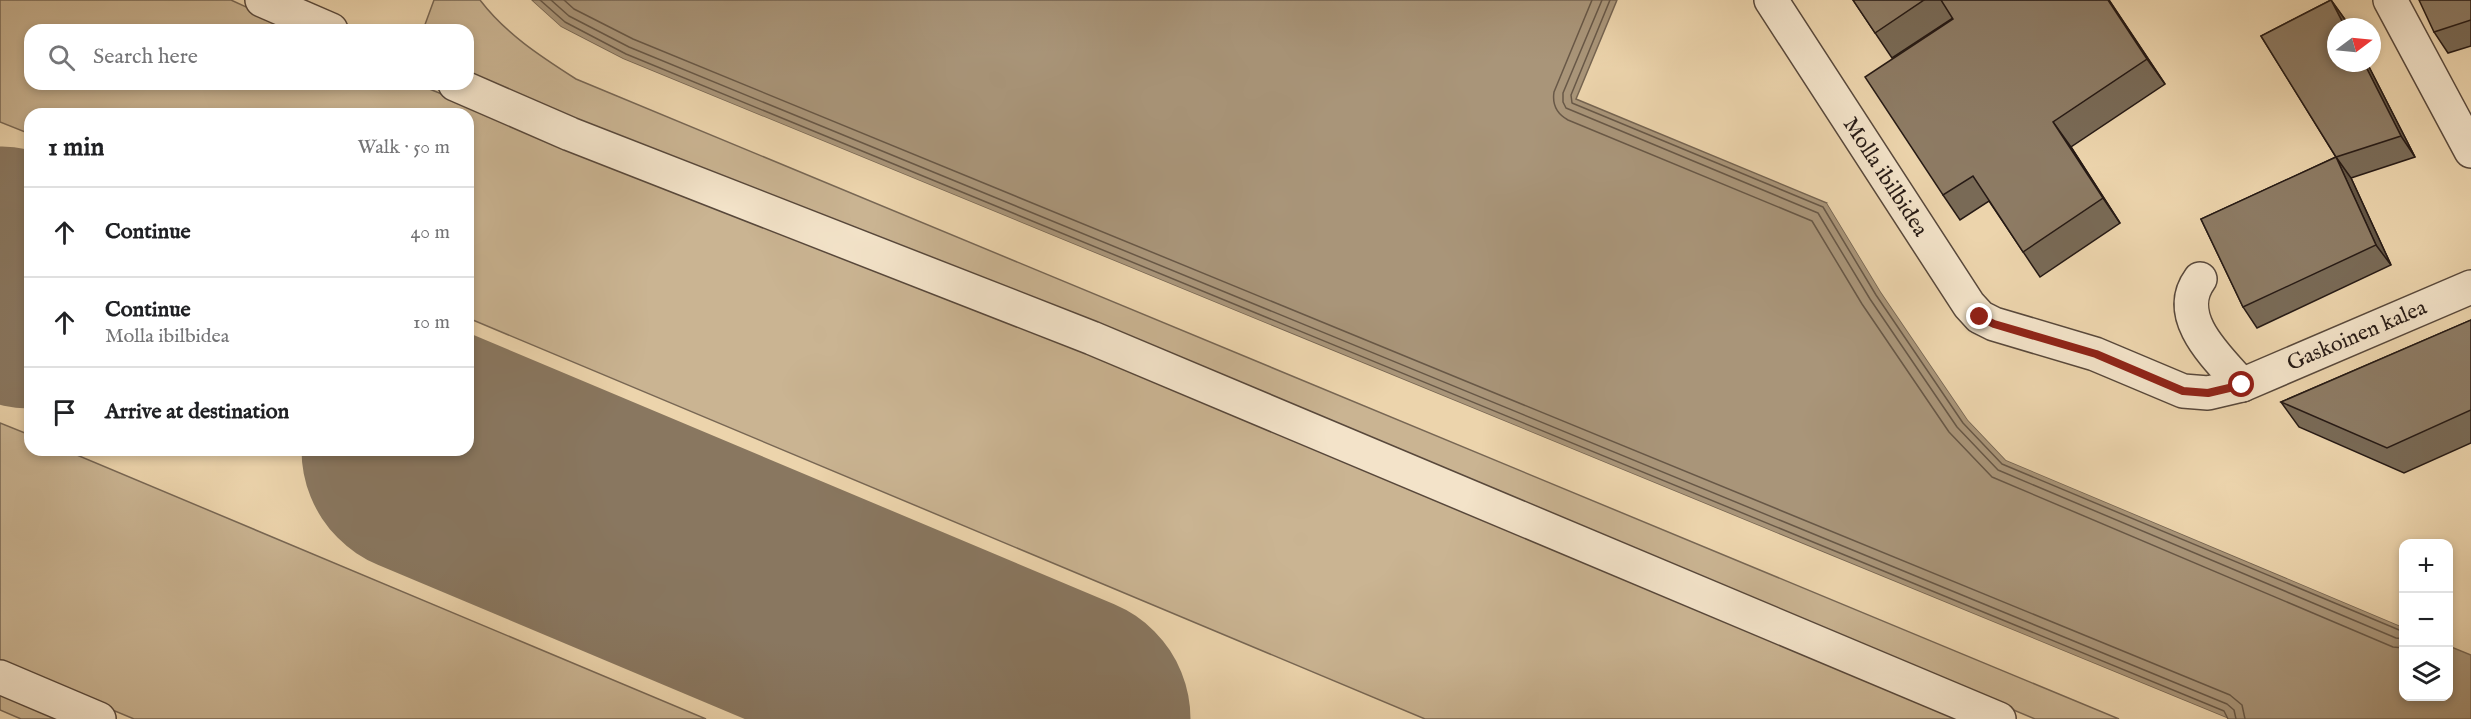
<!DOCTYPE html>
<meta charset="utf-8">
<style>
:root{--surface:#fff;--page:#f2f2f2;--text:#202124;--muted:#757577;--line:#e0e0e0}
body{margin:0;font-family:"IM FELL English",serif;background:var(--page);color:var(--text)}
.controls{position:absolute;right:18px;bottom:18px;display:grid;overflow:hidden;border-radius:12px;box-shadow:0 3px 9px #0003}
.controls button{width:54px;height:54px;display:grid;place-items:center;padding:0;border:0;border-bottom:2px solid var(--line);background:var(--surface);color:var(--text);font:30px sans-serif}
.compass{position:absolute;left:2327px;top:18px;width:54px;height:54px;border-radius:50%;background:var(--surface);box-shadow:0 3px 9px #0003;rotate:74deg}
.stop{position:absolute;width:18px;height:18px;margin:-14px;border:4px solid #8f2418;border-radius:50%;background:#fff}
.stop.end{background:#8f2418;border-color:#fff;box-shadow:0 2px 6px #0008}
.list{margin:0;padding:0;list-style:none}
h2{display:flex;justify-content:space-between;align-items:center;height:78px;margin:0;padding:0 24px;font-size:26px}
h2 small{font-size:20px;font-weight:400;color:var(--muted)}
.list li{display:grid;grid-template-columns:39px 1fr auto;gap:18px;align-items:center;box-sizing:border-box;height:90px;padding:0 24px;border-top:2px solid var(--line)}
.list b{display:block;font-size:22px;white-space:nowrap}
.list p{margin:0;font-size:20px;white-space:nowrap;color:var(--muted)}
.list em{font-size:20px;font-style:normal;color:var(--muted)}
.icon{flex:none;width:33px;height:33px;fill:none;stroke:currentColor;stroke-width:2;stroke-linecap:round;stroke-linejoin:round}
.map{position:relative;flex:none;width:2471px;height:719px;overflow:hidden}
.search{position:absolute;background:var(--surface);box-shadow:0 3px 9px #0003;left:24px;top:24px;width:450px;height:66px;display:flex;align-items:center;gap:15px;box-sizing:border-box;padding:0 21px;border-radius:18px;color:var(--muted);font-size:22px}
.panel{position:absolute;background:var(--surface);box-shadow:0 3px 9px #0003;left:24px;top:108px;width:450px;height:348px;border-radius:18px}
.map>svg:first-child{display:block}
</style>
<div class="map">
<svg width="2471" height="719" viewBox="0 0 2471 719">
<rect width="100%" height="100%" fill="#ecd4ac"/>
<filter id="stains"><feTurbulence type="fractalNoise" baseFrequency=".00333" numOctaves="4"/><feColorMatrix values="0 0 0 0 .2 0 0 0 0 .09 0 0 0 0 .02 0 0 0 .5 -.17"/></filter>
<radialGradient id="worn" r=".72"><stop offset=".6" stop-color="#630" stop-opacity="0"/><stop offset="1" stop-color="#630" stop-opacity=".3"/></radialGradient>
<g fill="#cab492" stroke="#786754" stroke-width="1.5">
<path d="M0 0H231L296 30H30V84H417L1612 564 1979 719H1425L468 318V114H30V134L0 122Z"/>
<path d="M434 0H480C506 34 540 56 576 79L2119 719H2035L1916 669 468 80V30H423Z"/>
<path d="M0 423 30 435V450H65L706 719H134L0 663Z"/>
<path d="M0 688 74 719H21L0 710Z"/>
</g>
<path fill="#a99579" stroke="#756451" stroke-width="1.5" d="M531 0H1617L1576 99 1827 203 1881 292 1968 420 2006 460 2403 627 2404 696H2448L2449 646 2471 655V719H2229L623 59 561 27Z"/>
<g fill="#ecd4ac">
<path d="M528 0H531L561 27 623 59 2229 719H2221L622 62 559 30Z"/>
<path d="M1827 203 1832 204 1884 290 1971 418 2008 457 2404 623 2403 627 2006 460 1968 420 1881 292Z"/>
</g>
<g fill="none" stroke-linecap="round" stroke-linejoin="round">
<g stroke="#685847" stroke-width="1.5">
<path d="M540 0 565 22 626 54 2224 711 2228 719"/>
<path d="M551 0 569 16 629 47 2227 704 2234 710 2236 719"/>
<path d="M564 0 574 9 633 39 2230 695 2242 705 2245 719"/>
<path d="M1592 0 1554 92C1552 105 1557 114 1568 120L1812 221 1862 304 1949 432 1992 477 2393 647 2404 648"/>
<path d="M1602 0 1563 93V102L1566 108 1818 213 1870 299 1957 427 1998 470 2396 638 2404 639"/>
<path d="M1610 0 1571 95 1572 103 1823 207 1876 295 1963 423 2002 464 2404 632"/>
</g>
<g stroke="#897760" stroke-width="249">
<path d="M0 271 30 284"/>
<path d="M426 450 1066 719"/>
</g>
<defs>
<g id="minor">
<path d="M262 0 331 30"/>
<path d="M1771 0 1969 305 1980 317 1994 324 2095 354 2183 391 2208 393 2242 385 2471 287"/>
<path d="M2390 0 2471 151"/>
<path d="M455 84 570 134 1092 338 1999 719"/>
<path d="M2200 279C2172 317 2218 358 2242 385"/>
<path d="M0 677 99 719"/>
</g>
</defs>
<use href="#minor" stroke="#58483b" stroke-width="36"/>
<use href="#minor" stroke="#f3e3c9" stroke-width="33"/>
</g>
<g fill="#796a56" stroke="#261a15" stroke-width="1.5">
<path d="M1853 0H2109L2165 84 2071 147 2120 223 2040 277 1989 201 1960 220 1943 195 1953 19V18L1892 58Z"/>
<path d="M2331 0 2346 21 2349 27H2336V63H2367L2415 157 2351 178 2391 265 2257 328 2243 307 2201 219 2336 157 2261 36Z"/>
<path d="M2471 0V46L2448 53 2434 32Z"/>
<path d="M2471 320V443L2404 473 2299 427 2281 402Z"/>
</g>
<g fill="#635646" stroke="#261a15" stroke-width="1.5">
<path d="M2108 0H2109L2165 84 2147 59Z"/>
<path d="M2331 0 2346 21 2349 27H2345Z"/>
<path d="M2364 63H2367L2415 157 2401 136Z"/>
<path d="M2053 122 2071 147 2120 223 2103 198Z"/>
<path d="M2336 157 2351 178 2391 265 2376 245Z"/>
</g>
<g fill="#8d7b64" stroke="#261a15" stroke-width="1.5">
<path d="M1853 0H1924L1875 33Z"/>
<path d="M1941 0H2108L2147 59 2053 122 2103 198 2023 252 1973 176 1943 195 1865 77 1953 19Z"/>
<path d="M2331 0 2345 27H2336V63H2364L2401 136 2336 157 2261 36Z"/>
<path d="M2419 0H2471V20L2434 32Z"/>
<path d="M2336 157 2376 245 2243 307 2201 219Z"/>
<path d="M2471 320V410L2387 448 2281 402Z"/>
</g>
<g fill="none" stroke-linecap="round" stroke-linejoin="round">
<path stroke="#8f2418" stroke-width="8" d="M1980 317 1994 324 2096 354 2183 391 2208 393 2242 385"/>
</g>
<g text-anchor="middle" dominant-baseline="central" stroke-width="4.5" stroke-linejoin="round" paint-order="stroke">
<g font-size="22" fill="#261a15" stroke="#f3e3c9">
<text transform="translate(1885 177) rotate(57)">Molla ibilbidea</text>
<text transform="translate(2357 336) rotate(-23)">Gaskoinen kalea</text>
</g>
</g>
<rect width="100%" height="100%" filter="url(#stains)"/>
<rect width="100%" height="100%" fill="url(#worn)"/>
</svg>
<div class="controls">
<button>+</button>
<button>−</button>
<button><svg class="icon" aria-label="layers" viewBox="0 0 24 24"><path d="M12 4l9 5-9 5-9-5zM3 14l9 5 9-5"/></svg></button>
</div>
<svg class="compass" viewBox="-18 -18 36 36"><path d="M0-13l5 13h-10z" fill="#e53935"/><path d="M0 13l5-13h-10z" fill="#757577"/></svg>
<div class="stop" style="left:2242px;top:385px"></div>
<div class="stop end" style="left:1980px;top:317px"></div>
<div class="search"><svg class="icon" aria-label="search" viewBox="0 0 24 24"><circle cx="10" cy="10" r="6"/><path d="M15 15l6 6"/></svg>Search here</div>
<section class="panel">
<h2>1 min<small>Walk · 50 m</small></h2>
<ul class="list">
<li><svg class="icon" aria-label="ahead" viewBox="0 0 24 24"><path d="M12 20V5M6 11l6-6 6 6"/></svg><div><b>Continue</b></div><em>40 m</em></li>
<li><svg class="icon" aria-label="ahead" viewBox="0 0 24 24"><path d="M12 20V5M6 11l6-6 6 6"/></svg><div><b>Continue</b><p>Molla ibilbidea</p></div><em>10 m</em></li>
<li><svg class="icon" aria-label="arrive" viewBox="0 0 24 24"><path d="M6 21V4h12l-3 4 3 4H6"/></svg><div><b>Arrive at destination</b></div></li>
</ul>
</section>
</div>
